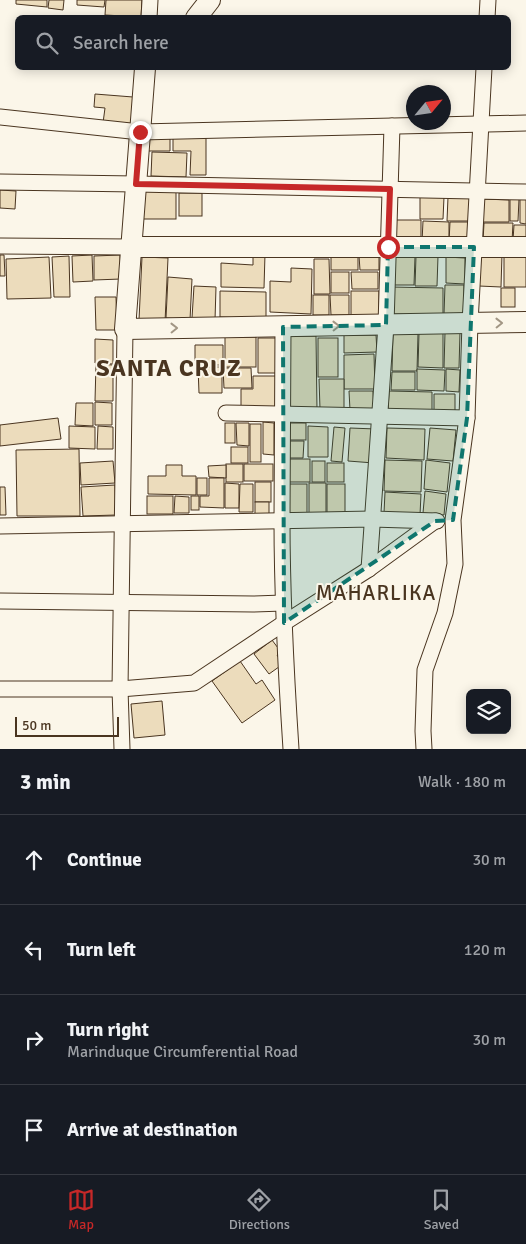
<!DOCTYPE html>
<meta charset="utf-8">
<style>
:root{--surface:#171b24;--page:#20242c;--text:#f1f3f6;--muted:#9ea1a6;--line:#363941;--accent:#c62828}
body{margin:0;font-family:Signika,sans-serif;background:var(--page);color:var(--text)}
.controls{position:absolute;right:15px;bottom:15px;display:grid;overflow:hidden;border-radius:8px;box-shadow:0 2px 12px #0003}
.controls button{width:45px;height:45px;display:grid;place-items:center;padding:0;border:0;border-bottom:1px solid var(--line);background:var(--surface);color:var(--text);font:25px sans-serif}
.compass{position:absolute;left:406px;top:85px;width:45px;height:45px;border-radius:50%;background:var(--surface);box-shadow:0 2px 12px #0003;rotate:61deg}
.scale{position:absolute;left:15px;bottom:12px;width:104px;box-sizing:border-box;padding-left:5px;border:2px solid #4a3520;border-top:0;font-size:14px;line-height:18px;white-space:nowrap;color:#4a3520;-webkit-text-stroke:4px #fbf6e9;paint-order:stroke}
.stop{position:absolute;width:15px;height:15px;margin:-11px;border:4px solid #c62828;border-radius:50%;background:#fff}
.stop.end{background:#c62828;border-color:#fff;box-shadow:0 1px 5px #0008}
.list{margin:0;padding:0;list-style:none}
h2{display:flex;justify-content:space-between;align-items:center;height:65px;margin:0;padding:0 20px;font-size:21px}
h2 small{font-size:16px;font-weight:400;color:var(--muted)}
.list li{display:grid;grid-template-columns:32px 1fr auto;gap:15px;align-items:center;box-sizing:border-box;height:90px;padding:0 20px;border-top:1px solid var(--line)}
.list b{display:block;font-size:19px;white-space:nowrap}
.list p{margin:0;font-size:16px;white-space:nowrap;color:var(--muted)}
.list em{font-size:16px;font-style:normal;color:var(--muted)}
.icon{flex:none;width:28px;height:28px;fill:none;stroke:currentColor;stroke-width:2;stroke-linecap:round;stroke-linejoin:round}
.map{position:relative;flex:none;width:526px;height:749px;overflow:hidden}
.search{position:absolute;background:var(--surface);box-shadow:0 2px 12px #0003;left:15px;right:15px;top:15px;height:55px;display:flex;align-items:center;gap:12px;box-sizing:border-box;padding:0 18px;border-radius:8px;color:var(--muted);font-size:19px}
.sheet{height:425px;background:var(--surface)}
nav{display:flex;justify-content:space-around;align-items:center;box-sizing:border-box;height:70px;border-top:1px solid var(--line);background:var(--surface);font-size:14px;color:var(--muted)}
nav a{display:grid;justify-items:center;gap:2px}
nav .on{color:var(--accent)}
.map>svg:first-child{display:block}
</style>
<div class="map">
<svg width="526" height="749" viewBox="0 0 526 749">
<rect width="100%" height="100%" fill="#fbf6e9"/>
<g fill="#ecdcbc" stroke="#4a3520">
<path d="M16 0H47V7L16 4Z"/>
<path d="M49 0H64L63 10 48 8Z"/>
<path d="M77 0H105L104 7 77 5Z"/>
<path d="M106 0H142L141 17 105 15Z"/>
<path d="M95 94 133 97 131 125 103 123 105 108 94 107Z"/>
<path d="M146 137 170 138V151H146Z"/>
<path d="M173 137 206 138V175H190L191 151H173Z"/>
<path d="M152 152 187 153 186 177 151 176Z"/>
<path d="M0 190 16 191 15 209 0 208Z"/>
<rect x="143" y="190" width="33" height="29"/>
<rect x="179" y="193" width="23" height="23"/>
<path d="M420 196 444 197 443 219H420Z"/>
<path d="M448 197 472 198 471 221H447Z"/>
<path d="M483 199 509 200V222H483Z"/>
<path d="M510 199H519L518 221H510Z"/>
<path d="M520 199H526V224L520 223Z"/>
<path d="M396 220H421V242L395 241Z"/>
<path d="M423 221 449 222V242H422Z"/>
<path d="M450 222H470V242H449Z"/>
<path d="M484 223H513L512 242 483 241Z"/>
<path d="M514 225H526V241L513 240Z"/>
<path d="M253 253 265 254 264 288 221 287V263L253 265Z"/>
<path d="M480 254H502L501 287 479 286Z"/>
<path d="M0 255H4L5 276H0Z"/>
<path d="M92 255 93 281 73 282 72 256Z"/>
<path d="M120 255 121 279 94 280V256Z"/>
<path d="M379 255V270H360L359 256Z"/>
<rect x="504" y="255" width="22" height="32"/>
<path d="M69 256 70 297H54L52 257Z"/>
<rect x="331" y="256" width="27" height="14"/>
<path d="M393 256 415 257 414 285H393Z"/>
<path d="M416 256H438L437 286H415Z"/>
<path d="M49 257 51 298 7 299 6 259Z"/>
<path d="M142 257 168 258 165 322 139 320Z"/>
<path d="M446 257 465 258V284L446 283Z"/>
<path d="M314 259H329L330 294H314Z"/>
<path d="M291 268 312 269 311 314 270 312V281L291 282Z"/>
<rect x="331" y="272" width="18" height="21"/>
<path d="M351 272H378V289H352Z"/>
<path d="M168 277 192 279 190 320 166 318Z"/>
<path d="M445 285H464V314H444Z"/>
<path d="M194 286 216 287 215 320 192 318Z"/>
<path d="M391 287 443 288V315L391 314Z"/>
<rect x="501" y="288" width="14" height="19"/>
<path d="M220 291 266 292V319L220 317Z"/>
<rect x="351" y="291" width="28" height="25"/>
<rect x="313" y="295" width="16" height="20"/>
<path d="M330 295H349V315H331Z"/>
<path d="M95 297H116L117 330H96Z"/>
<path d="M445 332H460L459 368H444Z"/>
<path d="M393 333 418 334 417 371H392Z"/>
<path d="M419 333H443V368L418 367Z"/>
<path d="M344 335H376L377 352 344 353Z"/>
<path d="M287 336H316L317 410H288Z"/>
<rect x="225" y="337" width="31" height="30"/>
<path d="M258 338H279L280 373H258Z"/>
<rect x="318" y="338" width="20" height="39"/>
<path d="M95 339 113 340V364L95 363Z"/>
<path d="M195 345H223V365H207V361H195Z"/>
<path d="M374 354 375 389H344V355Z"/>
<path d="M96 364 113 365V401H95Z"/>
<path d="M198 367H222V393H199Z"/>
<path d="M223 368H251L252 388H224Z"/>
<path d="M417 369 445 370 444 391 417 390Z"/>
<path d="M446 369 460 370 459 392 446 391Z"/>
<path d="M392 372H415V390H391Z"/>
<path d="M253 376H282V407L241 408V389H253Z"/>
<path d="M319 379H344V409H320Z"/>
<path d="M349 391H373L374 410H350Z"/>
<path d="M389 391 432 392V413L388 412Z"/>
<path d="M434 394H455V413L434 412Z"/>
<path d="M95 402 112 403V425H95Z"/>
<path d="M76 403H93V426L75 425Z"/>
<path d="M58 418 61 439 0 446V425Z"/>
<path d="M263 422 274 423V455L263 454Z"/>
<rect x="225" y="423" width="10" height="20"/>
<path d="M236 423H249V446L237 445Z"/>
<rect x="289" y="423" width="17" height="17"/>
<rect x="250" y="424" width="11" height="38"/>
<path d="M69 426 95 427V449L69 448Z"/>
<path d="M98 426 113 427V449H97Z"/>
<path d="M308 426 328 427V457H308Z"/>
<path d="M334 427 345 428 342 462 331 461Z"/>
<path d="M350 428 376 429 374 463 348 461Z"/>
<path d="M387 428 425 429 424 460 386 458Z"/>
<path d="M430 428 456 430 453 461 427 459Z"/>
<path d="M287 441H304L303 458H287Z"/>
<rect x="231" y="447" width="17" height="16"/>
<path d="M79 449 80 516H17L16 450Z"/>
<rect x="286" y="459" width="24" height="23"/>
<path d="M385 460 422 461 421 492 384 491Z"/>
<path d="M426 460 450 463 447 492 424 489Z"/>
<path d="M113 461 115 483 81 485 80 463Z"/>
<rect x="312" y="461" width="13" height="21"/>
<rect x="327" y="463" width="17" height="19"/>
<rect x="226" y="464" width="17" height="18"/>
<rect x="244" y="464" width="29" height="17"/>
<path d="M166 465H182V476H196V495L148 494V476H166Z"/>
<path d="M226 465V478L209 477 208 466Z"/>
<rect x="197" y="478" width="10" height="17"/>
<path d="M209 478H224V508L200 507V496H209Z"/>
<rect x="255" y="482" width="16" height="20"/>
<path d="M225 483 239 484V508H225Z"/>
<rect x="309" y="483" width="17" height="30"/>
<path d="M240 484H253V512H239Z"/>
<rect x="286" y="484" width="21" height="29"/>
<rect x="327" y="484" width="18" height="29"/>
<path d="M115 485 116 515 83 516 81 487Z"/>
<path d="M0 487H5L6 515H0Z"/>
<path d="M425 491 446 494 444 515 423 513Z"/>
<path d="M385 492 421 494 420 515 384 513Z"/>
<rect x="147" y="496" width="26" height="18"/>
<path d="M175 496 189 497V513H174Z"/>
<rect x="191" y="496" width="8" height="14"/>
<rect x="255" y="502" width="14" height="12"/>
<path d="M272 640 281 652 277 655 283 664 269 674 254 654Z"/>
<path d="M240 661 256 684 262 680 275 700 242 723 212 681Z"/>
<path d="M162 701 165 735 134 738 131 704Z"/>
</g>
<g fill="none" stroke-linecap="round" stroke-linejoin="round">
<defs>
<g id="minor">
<path d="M149 18 150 0"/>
<path d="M487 18 488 0"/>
<path d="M0 117 140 132 526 123"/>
<path d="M0 182 136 184 526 192"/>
<path d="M0 246 131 247"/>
<path d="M283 327C283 391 282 456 282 521 282 597 286 673 291 749"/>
<path d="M226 413 467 418"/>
<path d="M0 526 372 519 437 521"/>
<path d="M369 569 386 325 392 126"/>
<path d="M0 601 253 604 283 603"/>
<path d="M0 689H120L194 683 284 623 369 569 435 521"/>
<path d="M122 749 120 689 125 329"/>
<path d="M424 749 423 731 425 670 445 613 455 564 453 520 467 418 470 323 484 68"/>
</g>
<g id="major">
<path d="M196 18 210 0"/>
<path d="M145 68 125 329 526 322"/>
<path d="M131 247H526"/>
</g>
</defs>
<use href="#minor" stroke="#4a3520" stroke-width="17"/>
<use href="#major" stroke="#4a3520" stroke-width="22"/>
<use href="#minor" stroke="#fbf6e9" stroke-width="15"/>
<use href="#major" stroke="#fbf6e9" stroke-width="20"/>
</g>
<defs><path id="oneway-chevron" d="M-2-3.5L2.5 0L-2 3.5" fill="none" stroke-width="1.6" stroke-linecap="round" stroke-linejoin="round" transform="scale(1.25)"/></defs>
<g stroke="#a29684">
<use href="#oneway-chevron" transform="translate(499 323) rotate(-1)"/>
<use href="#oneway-chevron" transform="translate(336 326) rotate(-1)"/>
<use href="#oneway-chevron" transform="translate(174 328) rotate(-1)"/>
</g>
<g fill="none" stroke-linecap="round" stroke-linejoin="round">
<path stroke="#c62828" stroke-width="6" d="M140 132 136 184 390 189 388 247"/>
</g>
<path fill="#0f766e" fill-opacity="0.2" stroke="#0f766e" stroke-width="4" stroke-dasharray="10 6" stroke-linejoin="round" d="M388 247H474L467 418 453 520 435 521 284 623 283 327 386 325Z"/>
<g text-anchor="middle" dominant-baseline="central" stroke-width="4" stroke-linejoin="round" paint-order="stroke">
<g font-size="21" letter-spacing="1" fill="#4a3520" stroke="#fbf6e9">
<text x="376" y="593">MAHARLIKA</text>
</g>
<g font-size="24" font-weight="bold" letter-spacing="1" fill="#4a3520" stroke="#fbf6e9">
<text x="169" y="368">SANTA CRUZ</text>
</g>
</g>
</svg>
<div class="controls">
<button><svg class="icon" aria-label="layers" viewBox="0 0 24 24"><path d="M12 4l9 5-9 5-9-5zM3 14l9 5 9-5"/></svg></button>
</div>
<svg class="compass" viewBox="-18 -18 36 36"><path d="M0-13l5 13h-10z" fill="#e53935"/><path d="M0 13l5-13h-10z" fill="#9ea1a6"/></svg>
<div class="scale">50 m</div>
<div class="stop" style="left:388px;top:247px"></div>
<div class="stop end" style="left:140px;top:132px"></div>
<div class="search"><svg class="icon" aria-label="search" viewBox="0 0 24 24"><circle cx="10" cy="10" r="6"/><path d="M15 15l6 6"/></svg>Search here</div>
</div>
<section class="sheet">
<h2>3 min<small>Walk · 180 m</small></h2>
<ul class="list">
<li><svg class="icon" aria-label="ahead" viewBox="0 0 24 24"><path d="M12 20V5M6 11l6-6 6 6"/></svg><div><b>Continue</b></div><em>30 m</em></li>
<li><svg class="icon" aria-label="left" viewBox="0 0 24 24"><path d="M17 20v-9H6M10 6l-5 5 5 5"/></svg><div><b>Turn left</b></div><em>120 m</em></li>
<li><svg class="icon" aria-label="right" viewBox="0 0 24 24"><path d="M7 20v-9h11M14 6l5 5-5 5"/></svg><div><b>Turn right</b><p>Marinduque Circumferential Road</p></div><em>30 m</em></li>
<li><svg class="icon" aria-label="arrive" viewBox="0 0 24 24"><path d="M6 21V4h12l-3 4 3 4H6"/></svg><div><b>Arrive at destination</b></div></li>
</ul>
</section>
<nav>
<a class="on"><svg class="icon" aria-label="map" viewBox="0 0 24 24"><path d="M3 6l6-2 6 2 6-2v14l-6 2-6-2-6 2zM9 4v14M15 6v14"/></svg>Map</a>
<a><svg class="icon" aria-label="directions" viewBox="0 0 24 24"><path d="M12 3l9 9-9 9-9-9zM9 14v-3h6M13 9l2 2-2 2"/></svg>Directions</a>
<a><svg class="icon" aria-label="saved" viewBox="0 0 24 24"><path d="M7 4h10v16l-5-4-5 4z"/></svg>Saved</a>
</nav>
